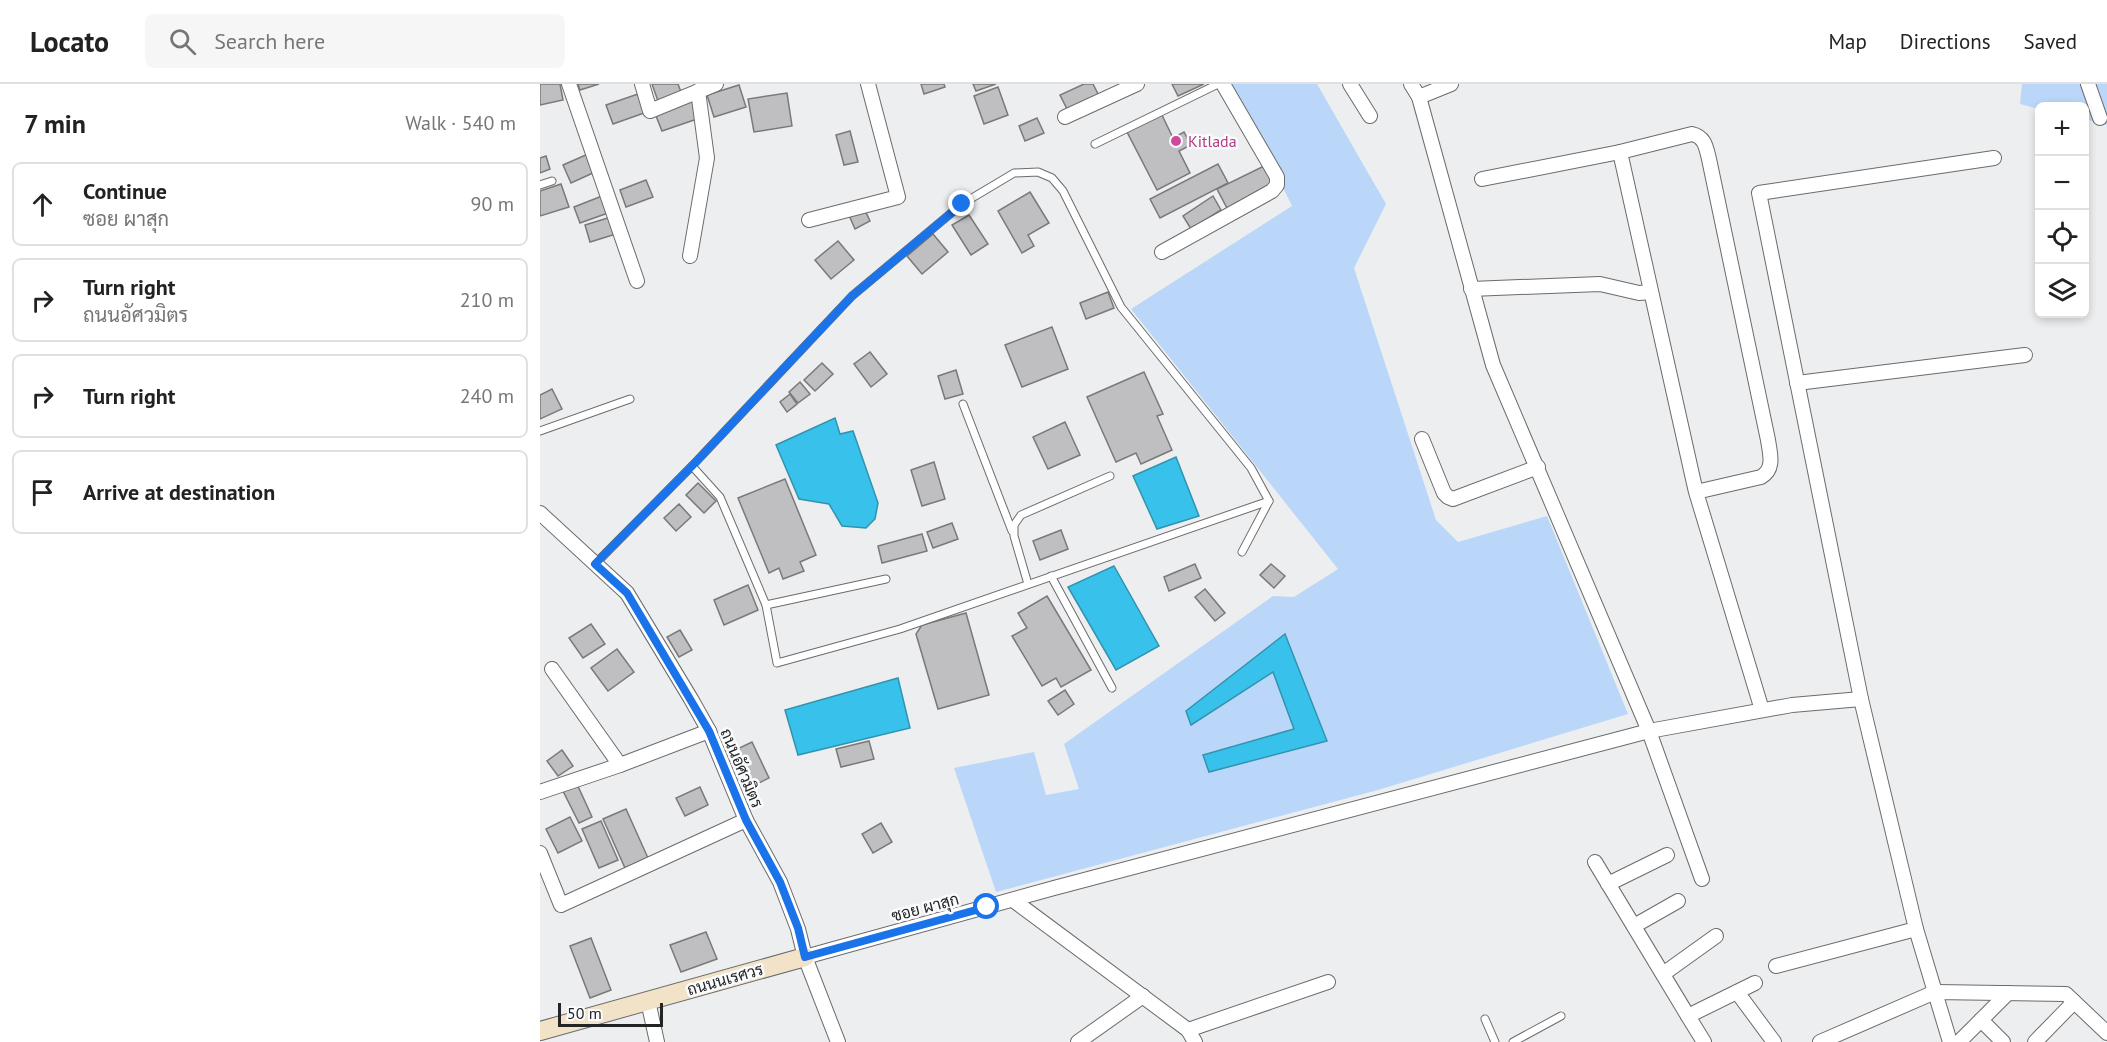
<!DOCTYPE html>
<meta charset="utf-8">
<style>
:root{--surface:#fff;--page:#f6f6f6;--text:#222;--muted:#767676;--line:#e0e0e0}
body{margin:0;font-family:"PT Sans",Sarabun,sans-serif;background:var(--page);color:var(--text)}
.controls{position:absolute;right:18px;top:18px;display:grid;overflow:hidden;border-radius:9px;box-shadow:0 3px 9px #0003}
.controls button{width:54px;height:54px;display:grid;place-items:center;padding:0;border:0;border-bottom:2px solid var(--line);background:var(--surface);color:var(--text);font:30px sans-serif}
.scale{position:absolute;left:18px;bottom:15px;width:105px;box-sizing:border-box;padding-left:6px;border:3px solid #232424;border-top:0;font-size:16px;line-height:21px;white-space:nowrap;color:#232424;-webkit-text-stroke:4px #fafbfc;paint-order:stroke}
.stop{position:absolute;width:18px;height:18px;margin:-14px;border:4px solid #1a73e8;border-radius:50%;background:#fff}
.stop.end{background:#1a73e8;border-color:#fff;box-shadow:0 2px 6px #0008}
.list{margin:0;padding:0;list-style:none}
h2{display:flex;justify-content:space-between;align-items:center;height:78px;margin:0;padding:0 24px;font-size:26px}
h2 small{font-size:20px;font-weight:400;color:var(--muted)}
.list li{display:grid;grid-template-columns:39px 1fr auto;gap:18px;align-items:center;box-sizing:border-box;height:84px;margin:0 12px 12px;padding:0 12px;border:2px solid var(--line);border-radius:9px}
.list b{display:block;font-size:22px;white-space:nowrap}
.list p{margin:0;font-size:20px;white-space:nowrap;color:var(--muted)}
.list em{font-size:20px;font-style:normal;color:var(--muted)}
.icon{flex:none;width:33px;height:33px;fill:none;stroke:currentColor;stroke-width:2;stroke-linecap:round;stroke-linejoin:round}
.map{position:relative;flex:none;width:1567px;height:958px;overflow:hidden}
header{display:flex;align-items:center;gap:36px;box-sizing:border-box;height:84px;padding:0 30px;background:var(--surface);border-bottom:2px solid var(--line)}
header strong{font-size:28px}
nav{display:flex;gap:33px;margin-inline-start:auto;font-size:21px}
.search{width:420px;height:54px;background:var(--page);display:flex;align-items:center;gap:15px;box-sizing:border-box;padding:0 21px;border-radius:9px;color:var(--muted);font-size:22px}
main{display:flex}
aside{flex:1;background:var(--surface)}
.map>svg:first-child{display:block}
</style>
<header>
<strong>Locato</strong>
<div class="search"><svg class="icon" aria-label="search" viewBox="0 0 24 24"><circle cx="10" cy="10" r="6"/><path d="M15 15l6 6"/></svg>Search here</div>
<nav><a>Map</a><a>Directions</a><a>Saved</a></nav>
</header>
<main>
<aside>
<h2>7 min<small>Walk · 540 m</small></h2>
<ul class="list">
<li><svg class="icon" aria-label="ahead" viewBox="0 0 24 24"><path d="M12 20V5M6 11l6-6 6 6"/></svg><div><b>Continue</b><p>ซอย ผาสุก</p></div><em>90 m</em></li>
<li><svg class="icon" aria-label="right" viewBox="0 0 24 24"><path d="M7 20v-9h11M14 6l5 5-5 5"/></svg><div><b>Turn right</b><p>ถนนอัศวมิตร</p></div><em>210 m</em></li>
<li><svg class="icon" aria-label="right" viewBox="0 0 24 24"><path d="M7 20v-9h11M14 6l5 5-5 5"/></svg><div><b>Turn right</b></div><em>240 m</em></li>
<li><svg class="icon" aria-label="arrive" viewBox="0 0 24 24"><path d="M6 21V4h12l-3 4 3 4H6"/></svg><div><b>Arrive at destination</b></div></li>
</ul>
</aside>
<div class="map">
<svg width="1567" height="958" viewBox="0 0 1567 958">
<rect width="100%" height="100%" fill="#edeeef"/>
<g fill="#bad7f9">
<path d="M692 0H777L846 120 814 184 896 436 918 458 1007 432 1088 630 838 706 456 808 414 684 494 668 506 711 539 705 524 660 733 512 754 513 798 485 591 225 752 122Z"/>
<path d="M1482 0H1567V41L1545 35 1544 22H1500L1499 25 1480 20Z"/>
</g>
<g fill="#38c2eb" stroke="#3293af" stroke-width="1.5">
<path d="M295 334 300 350 313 347 338 419 335 435 326 444 302 442 289 420 259 415 236 361Z"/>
<path d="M636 373 659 432 617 445 593 392Z"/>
<path d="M574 482 619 562 576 586 528 503Z"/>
<path d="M745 550 787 657 669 688 663 671 754 645 733 588 651 641 646 627Z"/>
<path d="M358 594 370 644 258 671 245 626Z"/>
</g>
<g fill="#bfbec0" stroke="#7a797a" stroke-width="1.5">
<path d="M0 0H20L23 16 0 21Z"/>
<path d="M38 0H59L40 6Z"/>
<path d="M112 0H138L141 8 118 17Z"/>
<path d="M381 0H404L405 3 384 10Z"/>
<path d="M433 0H456L436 7Z"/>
<path d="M544 0H553L559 12 528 27 520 11Z"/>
<path d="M632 0H664L638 12Z"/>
<path d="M199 1 206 23 174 33 167 11Z"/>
<path d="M458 3 468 31 444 40 434 12Z"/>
<path d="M247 9 252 42 214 48 208 15Z"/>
<path d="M98 10 104 29 73 40 66 21Z"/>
<path d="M152 14 160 34 122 47 114 27Z"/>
<path d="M621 29 633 54 644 48 651 61 639 67 650 89 617 106 586 46Z"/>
<path d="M497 34 504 49 485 57 479 42Z"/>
<path d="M310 47 318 78 304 81 296 51Z"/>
<path d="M48 70 55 88 31 99 23 81Z"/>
<path d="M6 72 10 85 0 89V74Z"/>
<path d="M678 80 688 99 620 134 610 115Z"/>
<path d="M724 82 734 103 688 126 677 105Z"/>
<path d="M106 96 113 113 86 123 80 106Z"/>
<path d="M21 100 29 123 0 132V107Z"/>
<path d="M490 108 509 139 488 151 494 162 482 169 458 127Z"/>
<path d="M62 112 68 129 40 139 34 123Z"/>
<path d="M673 112 681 126 651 145 643 132Z"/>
<path d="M323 122 330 137 315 145 308 129Z"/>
<path d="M429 131 448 160 431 171 412 141Z"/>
<path d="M71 133 76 150 50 158 45 141Z"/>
<path d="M393 150 408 168 382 190 367 172Z"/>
<path d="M298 157 314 176 291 195 275 176Z"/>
<path d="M568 208 574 224 546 235 540 219Z"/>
<path d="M512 243 528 285 482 303 465 261Z"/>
<path d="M330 268 347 290 331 303 314 280Z"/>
<path d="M282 279 293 290 275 307 264 296Z"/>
<path d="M416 286 423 310 405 315 398 292Z"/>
<path d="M604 288 623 330 617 332 632 366 601 380 596 369 576 378 547 313Z"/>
<path d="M260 298 270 310 258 319 249 308Z"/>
<path d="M12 305 22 325 0 335V311Z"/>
<path d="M250 310 257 320 247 328 240 318Z"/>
<path d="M525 338 540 371 508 385 493 353Z"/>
<path d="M394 378 405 415 382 422 371 386Z"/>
<path d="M245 395 276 471 260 478 264 487 243 495 239 484 229 489 198 414Z"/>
<path d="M158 399 176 417 164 429 146 411Z"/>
<path d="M139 420 151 433 136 447 124 434Z"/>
<path d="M412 439 418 455 393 464 387 448Z"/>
<path d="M521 446 528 465 500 476 493 457Z"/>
<path d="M382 450 387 467 342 479 338 462Z"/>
<path d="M655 480 661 494 629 507 624 493Z"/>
<path d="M731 480 745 492 734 504 720 491Z"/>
<path d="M208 501 218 526 184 541 174 516Z"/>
<path d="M665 505 685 529 675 537 655 513Z"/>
<path d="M507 512 551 586 521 603 516 594 502 602 472 552 487 544 478 529Z"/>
<path d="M426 529 449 611 398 625 376 550 382 541Z"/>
<path d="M51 540 65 560 43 574 29 554Z"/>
<path d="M140 546 152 566 139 573 127 553Z"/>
<path d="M77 565 94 588 68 607 51 584Z"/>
<path d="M525 606 534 620 518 631 508 617Z"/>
<path d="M329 657 334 675 301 683 296 665Z"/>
<path d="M212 658 229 694 211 703 193 667Z"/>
<path d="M22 666 33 682 18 692 7 677Z"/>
<path d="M37 700 52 733 39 739 23 707Z"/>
<path d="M160 703 168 721 145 732 136 714Z"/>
<path d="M86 725 108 774 85 784 63 735Z"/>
<path d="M30 733 42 757 18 769 6 745Z"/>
<path d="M61 737 78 776 59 784 42 745Z"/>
<path d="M341 739 352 758 333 769 322 750Z"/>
<path d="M166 848 177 875 141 888 130 861Z"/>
<path d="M51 854 71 906 50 914 30 862Z"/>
</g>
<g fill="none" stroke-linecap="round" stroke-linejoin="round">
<defs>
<g id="lane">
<path d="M555 60 678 0"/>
<path d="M0 101 12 97"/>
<path d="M423 320 472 447"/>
<path d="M0 347 90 315"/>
<path d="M152 382 180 413 226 521 237 579 360 545 729 417"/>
<path d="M55 480 152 382 312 212 422 120 474 89 498 88 512 94 523 107 581 223 711 384 729 417 702 468"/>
<path d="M511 492 572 604"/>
<path d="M488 500 474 452V441L481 431 570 392"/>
<path d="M226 521 346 495"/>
<path d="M945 935 955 958"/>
<path d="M973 958 1021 932"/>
</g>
<g id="street">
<path d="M29 0 97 197"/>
<path d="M102 0 110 27 176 0"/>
<path d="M810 0 830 32"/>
<path d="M871 0 879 13 953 281 1109 647 1162 795"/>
<path d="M1548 0 1560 34"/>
<path d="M879 13 911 0"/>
<path d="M525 33 597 0"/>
<path d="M942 95 1080 68"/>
<path d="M269 136 358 113 328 0"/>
<path d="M622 168 732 107 737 101V93L683 0"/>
<path d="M150 172 167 74 158 7"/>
<path d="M931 205 1060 200 1099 209 1111 208"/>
<path d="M1257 299 1485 271"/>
<path d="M882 355 904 409 908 413 913 415 998 383"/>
<path d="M1156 408 1221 393C1235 385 1230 370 1228 356L1169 75C1166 63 1165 53 1152 50L1080 68 1153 395 1156 408 1222 626"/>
<path d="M0 429 87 509 151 615 169 647 206 736 240 798 258 845 265 873 298 958"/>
<path d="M12 585 80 681"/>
<path d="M0 708 80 681 169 647"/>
<path d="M0 769 21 821 206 736"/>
<path d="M1055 778 1148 932"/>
<path d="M1068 800 1127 771"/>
<path d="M473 816 648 946 655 958"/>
<path d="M1094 842 1138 817"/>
<path d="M1376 845 1410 958"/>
<path d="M265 873 514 804 1109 647 1252 621 1321 615"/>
<path d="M1236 882 1376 845 1321 615 1219 109 1454 74"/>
<path d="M1123 890 1176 852"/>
<path d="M1197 908 1234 958"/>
<path d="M108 917 117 958"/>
<path d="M1441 936 1463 958"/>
<path d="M648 946 788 898"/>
<path d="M538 958 603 912"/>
<path d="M1164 958 1148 932 1215 899"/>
<path d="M1280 958 1395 908 1526 910 1567 949"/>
<path d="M1419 958 1468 909"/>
<path d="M1495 958 1534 918"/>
</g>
<path id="secondary" d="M0 947 265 873"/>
</defs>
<use href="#lane" stroke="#6b6b6c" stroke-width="9"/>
<use href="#street" stroke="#6b6b6c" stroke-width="16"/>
<use href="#secondary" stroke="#6b6b6c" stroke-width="20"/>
<use href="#lane" stroke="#fff" stroke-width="7"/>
<use href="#street" stroke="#fff" stroke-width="14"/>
<use href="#secondary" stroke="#f2e2c7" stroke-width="18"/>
</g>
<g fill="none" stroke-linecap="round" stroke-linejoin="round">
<path stroke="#1a73e8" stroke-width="8" d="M422 120 312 212 152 382 55 480 87 509 169 647 206 736 240 798 258 844 265 873 447 823"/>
</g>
<circle fill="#d1479c" stroke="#fafbfc" stroke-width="2" cx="636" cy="57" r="6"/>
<g text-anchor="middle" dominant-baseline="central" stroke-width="5" stroke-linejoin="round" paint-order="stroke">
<g font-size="16" fill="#b23c85" stroke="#fafbfc" text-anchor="start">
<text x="648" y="57">Kitlada</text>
</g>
<g font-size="16" fill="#232424" stroke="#fafbfc">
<text transform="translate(202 684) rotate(67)">ถนนอัศวมิตร</text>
<text transform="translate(385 823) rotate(-15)">ซอย ผาสุก</text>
<text transform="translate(185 895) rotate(-16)">ถนนนเรศวร</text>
</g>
</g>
</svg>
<div class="controls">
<button>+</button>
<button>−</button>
<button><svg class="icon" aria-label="locate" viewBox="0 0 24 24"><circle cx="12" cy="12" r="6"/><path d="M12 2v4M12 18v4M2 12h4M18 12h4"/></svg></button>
<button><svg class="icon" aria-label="layers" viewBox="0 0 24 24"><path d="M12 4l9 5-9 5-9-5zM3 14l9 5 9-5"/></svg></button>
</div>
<div class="scale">50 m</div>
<div class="stop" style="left:447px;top:823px"></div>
<div class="stop end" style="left:422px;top:120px"></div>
</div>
</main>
